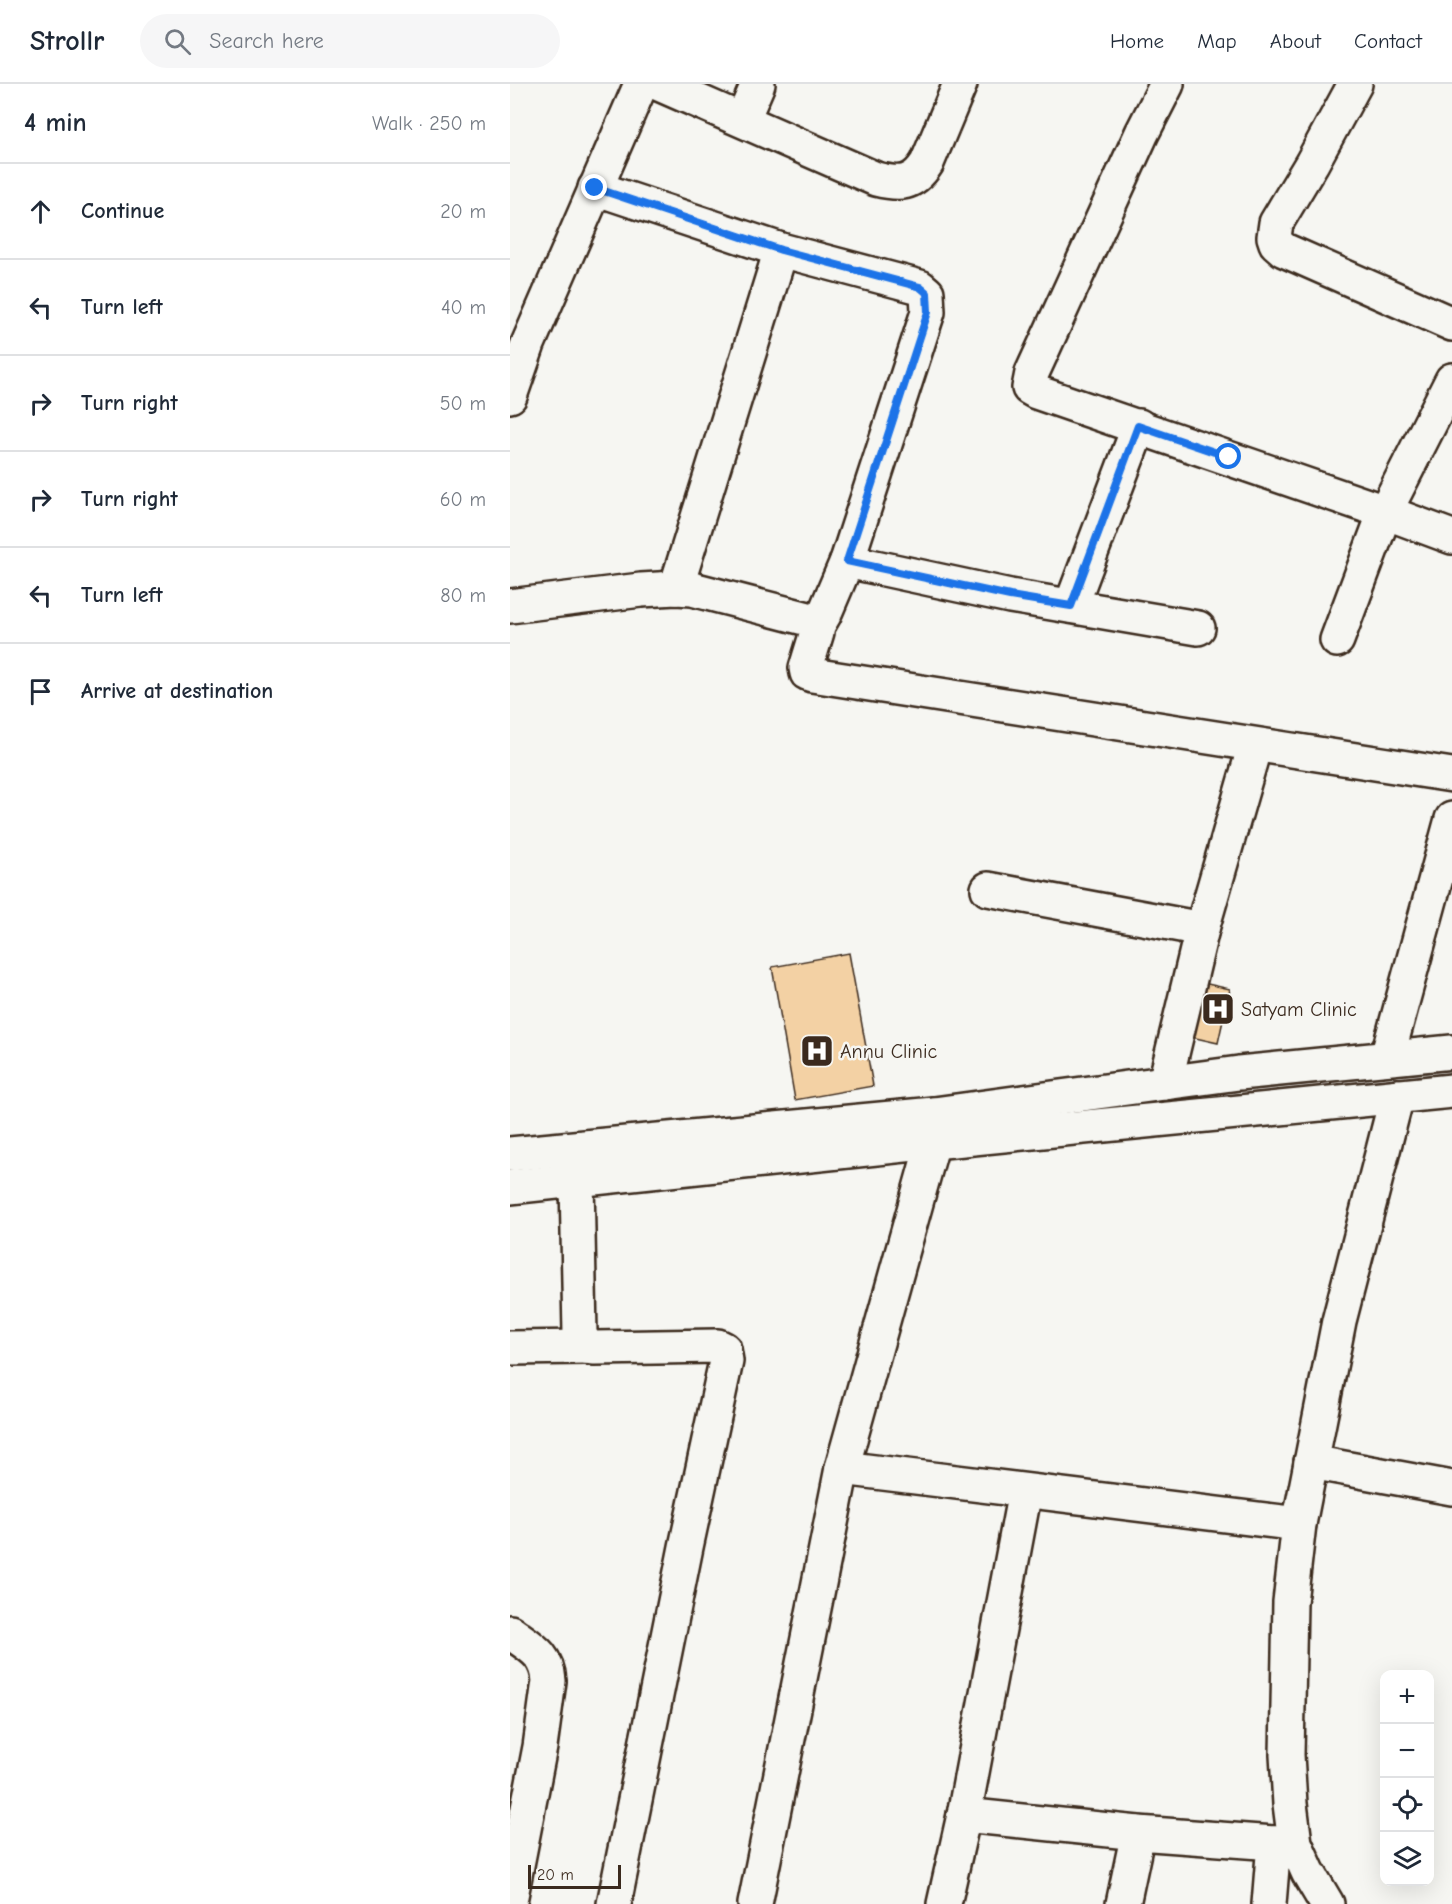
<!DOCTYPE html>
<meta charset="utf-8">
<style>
:root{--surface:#fff;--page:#f6f6f7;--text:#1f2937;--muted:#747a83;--line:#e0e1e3}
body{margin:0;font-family:"Comic Neue",sans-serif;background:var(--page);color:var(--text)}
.controls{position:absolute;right:18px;bottom:18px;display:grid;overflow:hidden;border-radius:12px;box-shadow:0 6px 24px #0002}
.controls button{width:54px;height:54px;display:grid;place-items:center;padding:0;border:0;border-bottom:2px solid var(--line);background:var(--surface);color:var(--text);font:30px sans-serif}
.scale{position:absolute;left:18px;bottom:15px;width:93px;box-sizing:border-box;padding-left:6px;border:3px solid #3b2a1e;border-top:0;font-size:16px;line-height:21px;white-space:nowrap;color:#3b2a1e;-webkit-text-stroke:4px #f6f6f2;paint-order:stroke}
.stop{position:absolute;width:18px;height:18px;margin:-14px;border:4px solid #1a73e8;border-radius:50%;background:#fff}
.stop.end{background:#1a73e8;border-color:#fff;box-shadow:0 2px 6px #0008}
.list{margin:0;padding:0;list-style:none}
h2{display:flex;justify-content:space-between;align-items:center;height:78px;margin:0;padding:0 24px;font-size:26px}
h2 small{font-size:20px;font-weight:400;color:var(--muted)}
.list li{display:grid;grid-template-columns:39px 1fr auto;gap:18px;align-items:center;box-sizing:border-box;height:96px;padding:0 24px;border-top:2px solid var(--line)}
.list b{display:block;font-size:22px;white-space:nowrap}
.list em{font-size:20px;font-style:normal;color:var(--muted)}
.icon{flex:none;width:33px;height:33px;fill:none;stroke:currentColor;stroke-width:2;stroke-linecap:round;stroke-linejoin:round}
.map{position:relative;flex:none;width:942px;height:1820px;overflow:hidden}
header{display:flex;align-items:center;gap:36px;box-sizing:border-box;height:84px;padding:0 30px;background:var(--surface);border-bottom:2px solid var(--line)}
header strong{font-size:28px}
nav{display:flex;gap:33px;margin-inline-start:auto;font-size:21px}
.search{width:420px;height:54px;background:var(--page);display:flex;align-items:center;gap:15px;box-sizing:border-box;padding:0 21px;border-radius:33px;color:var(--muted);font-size:22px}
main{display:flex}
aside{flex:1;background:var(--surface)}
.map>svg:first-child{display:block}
</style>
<header>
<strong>Strollr</strong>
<div class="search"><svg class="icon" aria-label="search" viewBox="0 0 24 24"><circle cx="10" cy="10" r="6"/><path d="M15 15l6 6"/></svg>Search here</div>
<nav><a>Home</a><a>Map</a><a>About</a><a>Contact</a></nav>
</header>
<main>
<aside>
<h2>4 min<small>Walk · 250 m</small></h2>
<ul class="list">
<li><svg class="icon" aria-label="ahead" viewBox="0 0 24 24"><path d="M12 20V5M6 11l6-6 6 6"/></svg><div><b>Continue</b></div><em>20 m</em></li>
<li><svg class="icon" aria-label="left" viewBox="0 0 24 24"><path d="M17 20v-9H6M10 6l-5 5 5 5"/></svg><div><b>Turn left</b></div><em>40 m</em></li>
<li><svg class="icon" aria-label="right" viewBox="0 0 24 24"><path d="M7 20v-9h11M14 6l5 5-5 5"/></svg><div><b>Turn right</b></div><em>50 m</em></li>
<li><svg class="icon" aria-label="right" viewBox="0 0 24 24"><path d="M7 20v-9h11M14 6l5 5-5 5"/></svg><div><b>Turn right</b></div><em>60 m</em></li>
<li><svg class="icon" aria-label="left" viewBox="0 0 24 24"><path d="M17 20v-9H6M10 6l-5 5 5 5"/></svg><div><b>Turn left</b></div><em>80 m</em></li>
<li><svg class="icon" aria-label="arrive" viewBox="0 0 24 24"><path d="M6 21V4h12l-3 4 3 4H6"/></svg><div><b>Arrive at destination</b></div></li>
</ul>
</aside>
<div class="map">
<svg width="942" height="1820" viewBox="0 0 942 1820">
<rect width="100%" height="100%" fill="#f6f6f2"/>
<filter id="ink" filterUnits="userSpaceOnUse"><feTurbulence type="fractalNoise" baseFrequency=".0167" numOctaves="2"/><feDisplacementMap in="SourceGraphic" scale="12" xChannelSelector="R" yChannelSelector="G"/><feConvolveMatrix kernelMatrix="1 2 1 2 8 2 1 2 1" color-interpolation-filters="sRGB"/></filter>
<g filter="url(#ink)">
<g fill="#f3d1a4" stroke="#3b2a1e" stroke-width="1.5">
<path d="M339 869 363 1002 285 1016 262 883Z"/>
<path d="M693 899 720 905 708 959 681 953Z"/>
</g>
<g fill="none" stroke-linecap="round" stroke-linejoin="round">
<defs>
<g id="minor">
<path d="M149 0 366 95C390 101 403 101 417 79L450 0"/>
<path d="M657 0 632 49 522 289 519 304 526 308 875 428 942 453"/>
<path d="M845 0 802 79 766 139 764 153 766 159 774 166 942 240"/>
<path d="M233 35 248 0"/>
<path d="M85 104 271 166 410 203 417 209 418 228 337 477 314 531 307 543"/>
<path d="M0 312 18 260 131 0"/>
<path d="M337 477 500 512 688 544"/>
<path d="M166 504 271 166"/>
<path d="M0 522 131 506 166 504 182 505 298 535 307 543V548L296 584 297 589 302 591 942 691"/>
<path d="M561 522 629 342"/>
<path d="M827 556 875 428 942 296"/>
<path d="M478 805 692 845"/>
<path d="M877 974 942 735"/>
<path d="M655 999 692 845 745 661"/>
<path d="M67 1097 70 1250 76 1263 85 1264 208 1262 214 1265 216 1277 176 1463 104 1820"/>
<path d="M0 1264 76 1263"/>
<path d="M801 1378 942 1404"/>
<path d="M332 1384 789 1440"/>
<path d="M0 1548C20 1563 37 1569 39 1597L30 1663 0 1817"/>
<path d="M454 1731 628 1749 764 1759H785"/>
<path d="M245 1820 332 1384 423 1058 424 1030"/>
<path d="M434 1820 454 1731 515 1407"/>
<path d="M613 1820 628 1749"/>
<path d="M759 1820 764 1759"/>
<path d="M817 1820 798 1788 785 1759 780 1720 777 1671 780 1518 789 1440 829 1237 887 1012"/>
</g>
<g id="trunk">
<path d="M0 1070 424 1030 729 989 942 968"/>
<path d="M0 1103 423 1058 942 1007"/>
</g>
</defs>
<use href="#minor" stroke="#3b2a1e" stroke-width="38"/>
<use href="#trunk" stroke="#3b2a1e" stroke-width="38"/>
<use href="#minor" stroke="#f6f6f2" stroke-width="33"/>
<use href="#trunk" stroke="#f6f6f2" stroke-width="33"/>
</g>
</g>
<g fill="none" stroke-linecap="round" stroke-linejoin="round" filter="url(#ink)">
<path stroke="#1a73e8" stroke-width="8" d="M85 104 271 166 410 203 417 209 418 228 337 477 500 512 561 522 628 342 719 373"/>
</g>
<defs>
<symbol id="hospital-square" viewBox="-11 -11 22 22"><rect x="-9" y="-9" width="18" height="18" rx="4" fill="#3b2a1e" stroke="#f6f6f2"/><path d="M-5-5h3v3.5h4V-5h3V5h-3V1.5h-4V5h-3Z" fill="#fff"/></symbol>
</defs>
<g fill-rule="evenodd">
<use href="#hospital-square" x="689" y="906" width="38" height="38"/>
<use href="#hospital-square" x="288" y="948" width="38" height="38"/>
</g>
<g text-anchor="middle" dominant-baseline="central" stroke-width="5" stroke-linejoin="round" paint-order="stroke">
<g font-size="20" fill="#3b2a1e" stroke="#f6f6f2" text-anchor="start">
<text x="731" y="925">Satyam Clinic</text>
<text x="330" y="967">Annu Clinic</text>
</g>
</g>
</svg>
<div class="controls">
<button>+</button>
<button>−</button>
<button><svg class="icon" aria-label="locate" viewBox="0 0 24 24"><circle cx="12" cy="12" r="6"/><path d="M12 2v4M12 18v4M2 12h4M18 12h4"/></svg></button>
<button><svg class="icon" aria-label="layers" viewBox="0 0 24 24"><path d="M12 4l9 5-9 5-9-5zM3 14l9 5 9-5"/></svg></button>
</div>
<div class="scale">20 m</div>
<div class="stop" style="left:719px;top:373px"></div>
<div class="stop end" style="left:85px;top:104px"></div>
</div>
</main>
